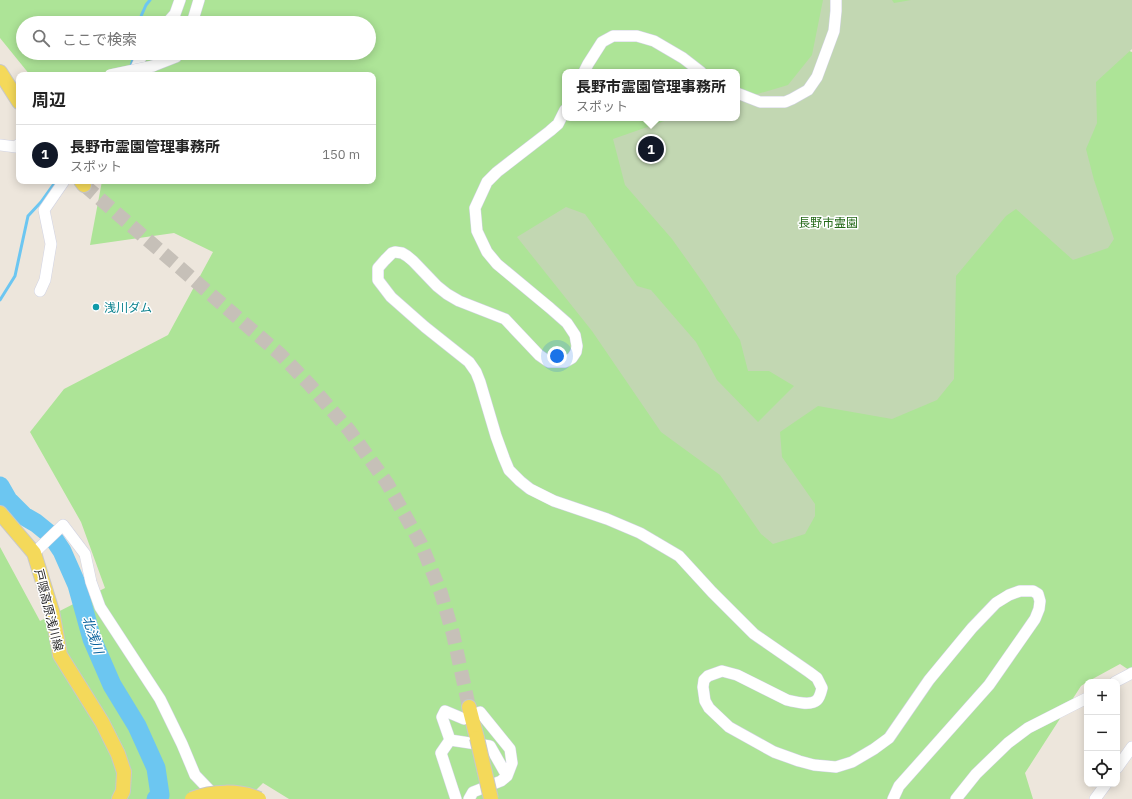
<!DOCTYPE html>
<html lang="ja">
<meta charset="utf-8">
<style>
:root{--surface:#fff;--page:#f2f2f2;--text:#222;--muted:#767676;--line:#e0e0e0;--accent:#111827}
body{margin:0;font-family:"IBM Plex Sans","Noto Sans JP",sans-serif;background:var(--page);color:var(--text)}
.controls{position:absolute;right:12px;bottom:12px;display:grid;overflow:hidden;border-radius:8px;box-shadow:0 2px 10px #0003}
.controls button{width:36px;height:36px;display:grid;place-items:center;padding:0;border:0;border-bottom:1px solid var(--line);background:var(--surface);color:var(--text);font:20px sans-serif}
.you{position:absolute;left:557px;top:356px;width:14px;height:14px;margin:-10px;border:3px solid #fff;border-radius:50%;background:#1a73e8;box-shadow:0 0 0 6px #1a73e833}
.badge{display:grid;place-items:center;width:26px;height:26px;border-radius:50%;background:var(--accent);color:#fff;font-size:13px;font-weight:700}
.pin{position:absolute;translate:-50% -50%;border:2px solid #fff;box-shadow:0 1px 4px #0006}
.popup{position:absolute;left:562px;top:69px;width:178px;height:52px;box-sizing:border-box;display:grid;place-content:center;border-radius:8px;background:var(--surface);filter:drop-shadow(0 1px 3px #0005);font-size:13px;white-space:nowrap;color:var(--muted)}
.popup b{font-size:15px;color:var(--text)}
.popup::after{content:'';position:absolute;left:50%;top:100%;margin-left:-8px;border:8px solid transparent;border-top-color:var(--surface)}
.list{margin:0;padding:0;list-style:none}
h2{display:flex;justify-content:space-between;align-items:center;height:52px;margin:0;padding:0 16px;font-size:17px}
h2 small{font-size:13px;font-weight:400;color:var(--muted)}
.list li{display:grid;grid-template-columns:26px 1fr auto;gap:12px;align-items:center;box-sizing:border-box;height:60px;padding:0 16px;border-top:1px solid var(--line)}
.list b{display:block;font-size:15px;white-space:nowrap}
.list p{margin:0;font-size:13px;white-space:nowrap;color:var(--muted)}
.list em{font-size:13px;font-style:normal;color:var(--muted)}
.icon{flex:none;width:22px;height:22px;fill:none;stroke:currentColor;stroke-width:2;stroke-linecap:round;stroke-linejoin:round}
.map{position:relative;flex:none;width:1132px;height:799px;overflow:hidden}
.search{position:absolute;background:var(--surface);box-shadow:0 2px 10px #0003;left:16px;top:16px;width:360px;height:44px;display:flex;align-items:center;gap:10px;box-sizing:border-box;padding:0 14px;border-radius:22px;color:var(--muted);font-size:15px}
.panel{position:absolute;background:var(--surface);box-shadow:0 2px 10px #0003;left:16px;top:72px;width:360px;height:112px;border-radius:8px}
.map>svg:first-child{display:block}
</style>
<div class="map">
<svg width="1132" height="799" viewBox="0 0 1132 799">
<rect width="100%" height="100%" fill="#ede6dc"/>
<path fill="#ade497" fill-rule="evenodd" d="M0 0H1050L1107 42 1132 52V672L1120 664 1087 682 1081 686 1025 773 1033 799H289L263 783 247 799H0V547L40 621 105 588 81 522 30 432 64 389 168 335 213 252 174 233 90 245 102 181H373V75H30L0 38ZM23 23H369V53H23ZM565 72H737V118H565Z"/>
<path fill="#c2d7b2" d="M823 0H892L894 3 911 0H1132V49L1096 82 1097 123 1086 149 1094 180 1114 239 1108 248 1073 260 1016 209 1006 216 956 276 954 379 937 400 892 419 818 406 780 432 782 457 815 504V516L805 534 773 544 761 534 720 475 661 432 592 331 517 237 566 207 585 214 637 286 651 290 696 342 717 380 758 422 794 386 769 371H748L740 340 704 284 672 239 625 185 613 139 673 118H737V100L788 85 812 55Z"/>
<g fill="none" stroke-linecap="round" stroke-linejoin="round">
<g stroke="#6cc6f1" stroke-width="3">
<path d="M138 23 146 5 150 0"/>
<path d="M130 69 135 53"/>
<path d="M0 300 15 276 28 216 41 202 56 181"/>
</g>
<path stroke="#6cc6f1" stroke-width="19" d="M0 486 8 500 24 516 36 523 52 536 62 551 77 585 92 639 112 685 137 726 156 768 160 795 156 799"/>
<path stroke="#c6c0b8" stroke-width="14" stroke-dasharray="14 7" stroke-linecap="butt" d="M84 185 281 355 309 384 349 430 387 483 421 544 441 593 453 634 469 707"/>
<defs>
<g id="minor">
<path d="M167 23 175 14 180 0"/>
<path d="M192 23 199 0"/>
<path d="M153 66 176 57 178 53"/>
<path d="M584 72 588 64 602 42 613 36H637L654 41 683 58 701 72"/>
<path d="M133 75 141 57 144 53"/>
<path d="M737 93 760 102H785L792 99 808 90 817 77 834 31 836 11V0"/>
<path d="M565 110 558 124 550 131 497 172 487 182 475 208 477 231 487 252 497 264 550 308 567 323 575 335 577 346 576 352 572 358 565 362H549L539 355 505 319 459 301 447 294 437 286 413 261 407 256 402 253 395 252 392 253 385 260 378 268V280L391 297 425 327 469 362 476 372 480 382 496 436 504 458 509 470 520 481 530 489 554 501 607 519 640 533 679 556 712 592 754 634 809 672 817 678 822 688C821 692 820 697 817 700 811 706 795 702 787 700L737 675 722 671 708 676 704 680 703 687 705 701 709 708 729 727 774 752 799 761 814 765 836 767 852 762 874 749 889 738 929 680 972 628 996 603 1009 595 1020 591H1033L1038 594 1040 601 1039 609 1035 619 989 685 899 786 893 799"/>
<path d="M0 145 16 147 19 144"/>
<path d="M40 291 45 280 51 244 44 210 64 181"/>
<path d="M34 553 63 525 85 554 91 582 100 607 160 699 182 744 195 775 218 799"/>
<path d="M1115 682 1132 673"/>
<path d="M450 740 441 753 456 799"/>
<path d="M1117 768 1132 747"/>
<path d="M469 799 473 792 501 781 507 776 512 763 510 749 480 712 464 719 445 711 442 717 450 740 490 746 507 776"/>
<path d="M956 799 976 774 1008 743 1028 728 1087 698"/>
<path d="M1095 799 1106 784"/>
</g>
<g id="major">
<path d="M0 72 19 102"/>
<path d="M81 181 84 185"/>
<path d="M0 513 34 553 52 611 60 655 102 722 118 754 124 772 123 791 119 799"/>
<path d="M469 707 477 738"/>
</g>
</defs>
<use href="#minor" stroke="#d1d3e3" stroke-width="12"/>
<use href="#major" stroke="#c8c8c8" stroke-width="16"/>
<use href="#minor" stroke="#fff" stroke-width="11"/>
<use href="#major" stroke="#f4d95a" stroke-width="14"/>
<defs>
<path id="minor-bridge" d="M110 75 153 66"/>
<g id="major-bridge">
<path d="M477 738 491 799"/>
<path d="M192 799C212 791 240 790 259 799"/>
</g>
</defs>
<use href="#minor-bridge" stroke="#d1d3e3" stroke-width="12" stroke-linecap="butt"/>
<use href="#major-bridge" stroke="#c8c8c8" stroke-width="16" stroke-linecap="butt"/>
<use href="#minor-bridge" stroke="#fff" stroke-width="11"/>
<use href="#major-bridge" stroke="#f4d95a" stroke-width="14"/>
</g>
<circle fill="#0f9aa8" stroke="#fff" stroke-width="1.5" cx="96" cy="307" r="4"/>
<g text-anchor="middle" dominant-baseline="central" stroke-width="3" stroke-linejoin="round" paint-order="stroke">
<g font-size="12" fill="#246918" stroke="#fff">
<text x="828" y="222">長野市霊園</text>
</g>
<g font-size="12" fill="#0d838f" stroke="#fff" text-anchor="start">
<text x="104" y="307">浅川ダム</text>
</g>
<g font-size="12" fill="#2a2a2a" stroke="#fff">
<text transform="translate(49 610) rotate(76)">戸隠高原浅川線</text>
</g>
<g font-size="13" font-style="italic" fill="#0a639e" stroke="#fff">
<text transform="translate(93 635) rotate(71)">北浅川</text>
</g>
</g>
</svg>
<div class="controls">
<button>+</button>
<button>−</button>
<button><svg class="icon" aria-label="locate" viewBox="0 0 24 24"><circle cx="12" cy="12" r="6"/><path d="M12 2v4M12 18v4M2 12h4M18 12h4"/></svg></button>
</div>
<div class="you"></div>
<div class="pin badge" style="left:651px;top:149px">1</div>
<div class="popup"><b>長野市霊園管理事務所</b>スポット</div>
<div class="search"><svg class="icon" aria-label="search" viewBox="0 0 24 24"><circle cx="10" cy="10" r="6"/><path d="M15 15l6 6"/></svg>ここで検索</div>
<section class="panel">
<h2>周辺<small></small></h2>
<ul class="list">
<li><span class="badge">1</span><div><b>長野市霊園管理事務所</b><p>スポット</p></div><em>150 m</em></li>
</ul>
</section>
</div>
